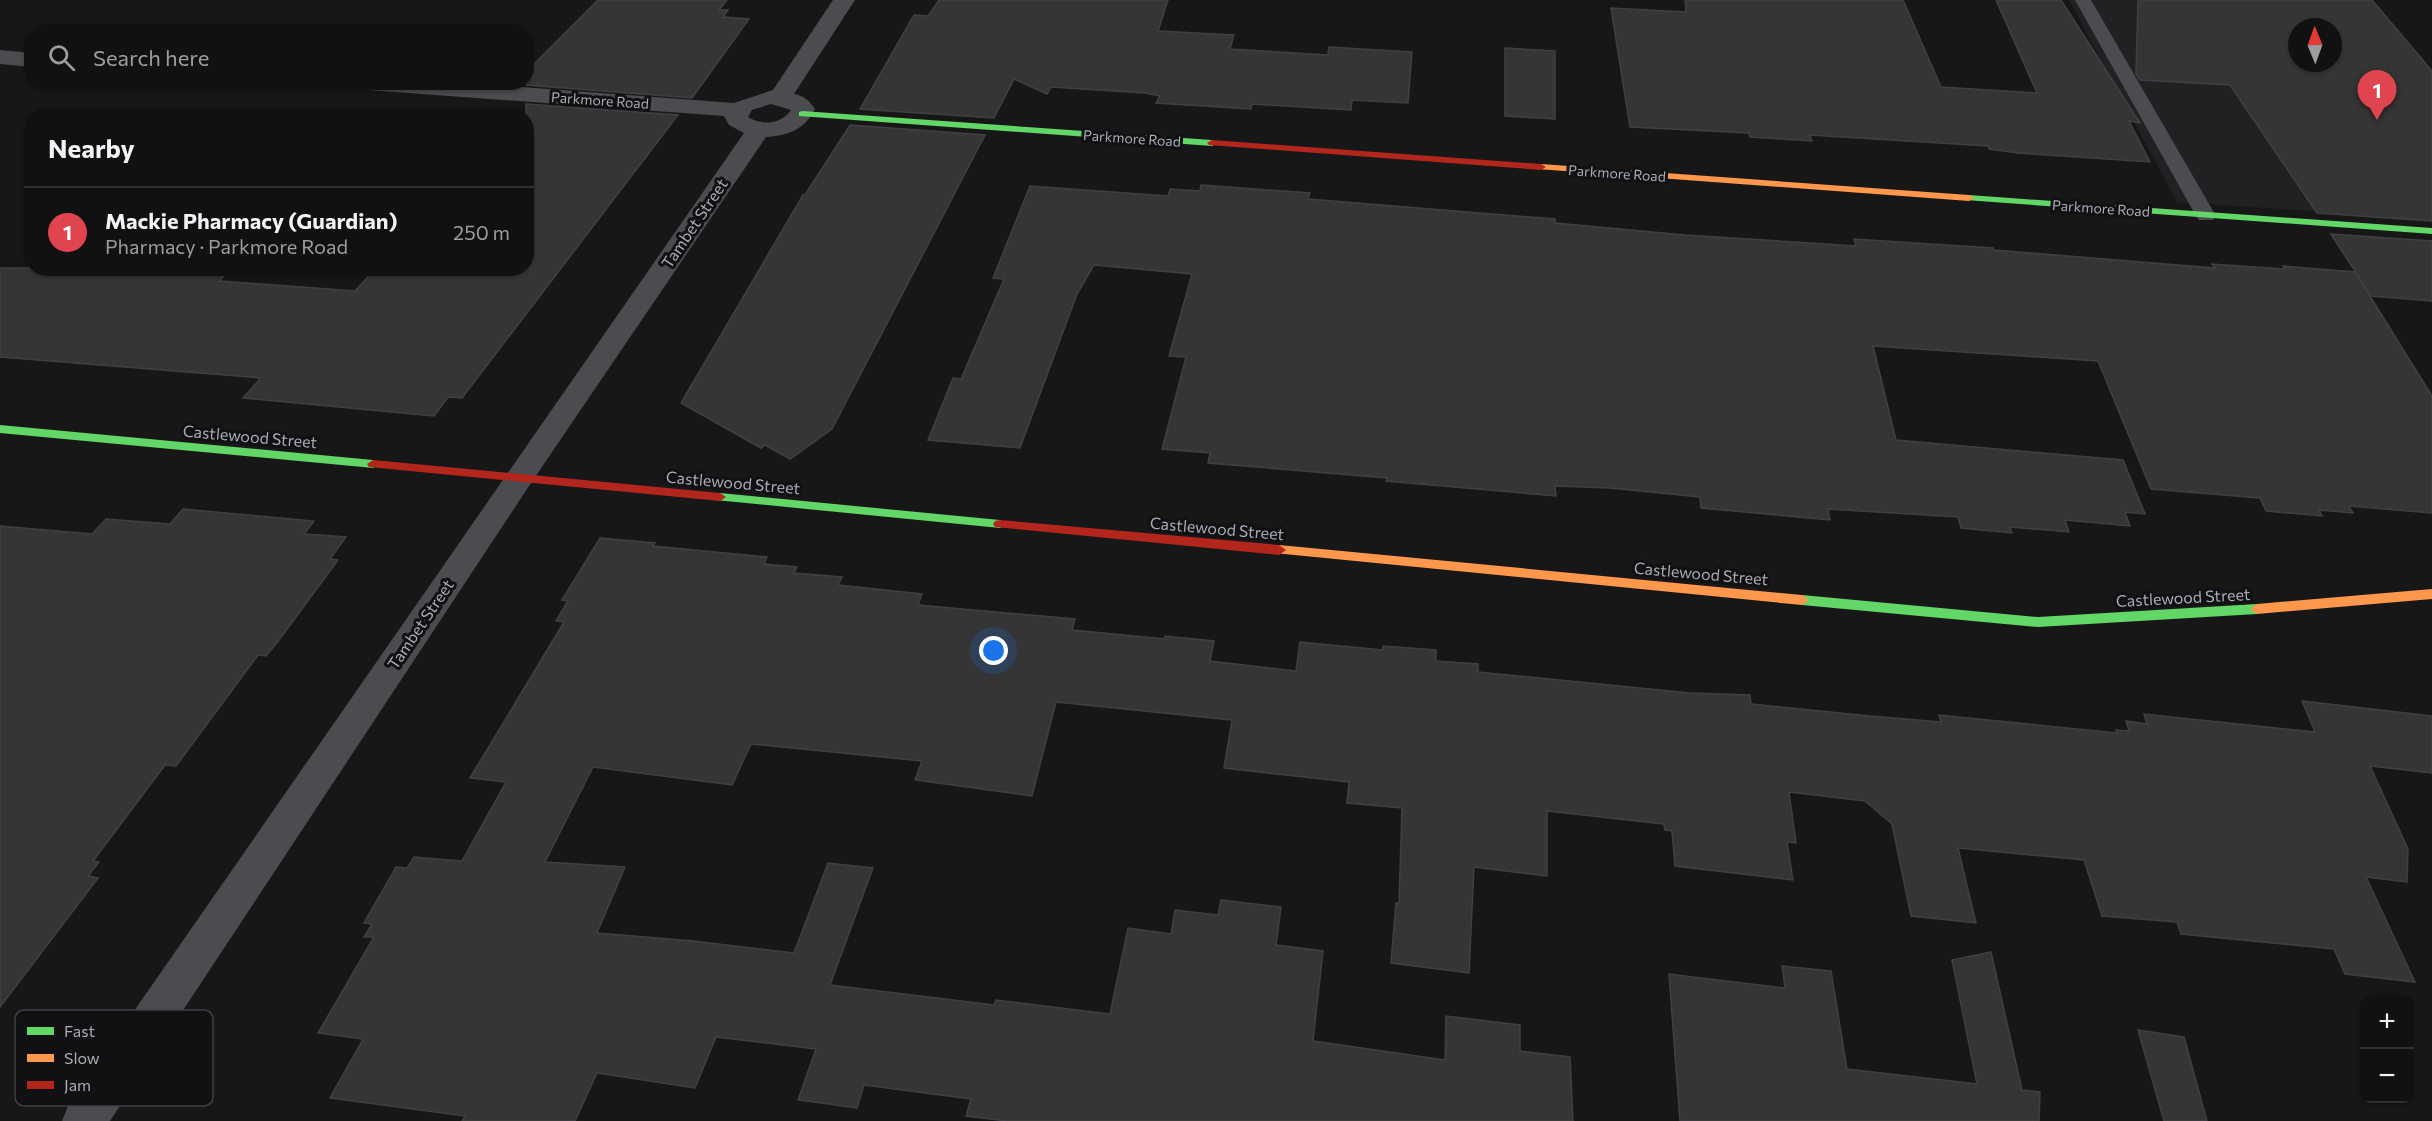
<!DOCTYPE html>
<meta charset="utf-8">
<style>
:root{--surface:#111;--page:#1a1a1a;--text:#f1f3f6;--muted:#9c9d9f;--line:#303131;--accent:#7c3aed}
body{margin:0;font-family:Commissioner,sans-serif;background:var(--page);color:var(--text)}
.controls{position:absolute;right:18px;bottom:18px;display:grid;overflow:hidden;border-radius:12px;box-shadow:0 2px 4px #0004}
.controls button{width:54px;height:54px;display:grid;place-items:center;padding:0;border:0;border-bottom:2px solid var(--line);background:var(--surface);color:var(--text);font:30px sans-serif}
.compass{position:absolute;left:2288px;top:18px;width:54px;height:54px;border-radius:50%;background:var(--surface);box-shadow:0 2px 4px #0004;rotate:359deg}
.you{position:absolute;left:994px;top:651px;width:21px;height:21px;margin:-15px;border:4px solid #fff;border-radius:50%;background:#1a73e8;box-shadow:0 0 0 9px #1a73e833}
.badge{display:grid;place-items:center;width:39px;height:39px;border-radius:50%;background:var(--accent);color:#fff;font-size:20px;font-weight:700}
.pin{position:absolute;translate:-50% -50px;filter:drop-shadow(0 2px 3px #0008)}
.pin::after{content:'';position:absolute;top:32px;width:21px;height:18px;background:inherit;clip-path:polygon(0 0,100% 0,50% 100%)}
.list{margin:0;padding:0;list-style:none}
h2{display:flex;justify-content:space-between;align-items:center;height:78px;margin:0;padding:0 24px;font-size:26px}
h2 small{font-size:20px;font-weight:400;color:var(--muted)}
.list li{display:grid;grid-template-columns:39px 1fr auto;gap:18px;align-items:center;box-sizing:border-box;height:90px;padding:0 24px;border-top:2px solid var(--line)}
.list b{display:block;font-size:22px;white-space:nowrap}
.list p{margin:0;font-size:20px;white-space:nowrap;color:var(--muted)}
.list em{font-size:20px;font-style:normal;color:var(--muted)}
.icon{flex:none;width:33px;height:33px;fill:none;stroke:currentColor;stroke-width:2;stroke-linecap:round;stroke-linejoin:round}
.map{position:relative;flex:none;width:2432px;height:1121px;overflow:hidden}
.search{position:absolute;background:var(--surface);box-shadow:0 2px 4px #0004;left:24px;top:24px;width:510px;height:66px;display:flex;align-items:center;gap:15px;box-sizing:border-box;padding:0 21px;border-radius:24px;color:var(--muted);font-size:22px}
.panel{position:absolute;background:var(--surface);box-shadow:0 2px 4px #0004;left:24px;top:108px;width:510px;height:168px;border-radius:24px}
.map>svg:first-child{display:block}
</style>
<div class="map">
<svg width="2432" height="1121" viewBox="0 0 2432 1121">
<rect width="100%" height="100%" fill="#171717"/>
<path fill="#212123" fill-rule="evenodd" d="M2069 0H2372L2432 71V219L2177 202ZM2297 27H2333V63H2297Z"/>
<g fill="#353536" stroke="#3f4043" stroke-width="1.5" fill-rule="evenodd">
<path d="M598 0H727L719 10H728L723 17 749 19 692 98 526 85V72Z"/>
<path d="M939 0H1168L1158 31 1234 35 1230 49 1328 55 1329 47 1412 52 1408 103 1352 100 1351 110 1252 104 1251 109 1156 103 1160 96 1145 93 1051 87 1047 94 1014 79 994 118 860 109 914 15 928 16Z"/>
<path d="M1685 0H1903L1941 87 2037 93 1996 0H2061L2140 123 2129 121 2150 162 2018 153 1989 149 1988 146 1810 135 1812 141 1750 137 1749 133 1630 127 1611 8 1686 12Z"/>
<path d="M2138 0H2372L2432 71V221L2317 213 2230 85 2140 80 2136 74ZM2297 27H2333V63H2297Z"/>
<path d="M1505 48 1555 51V119L1505 116Z"/>
<path d="M526 104 678 115 462 398 448 397 434 416 243 398 261 378 0 357V268H232L219 281 355 291 376 268H526Z"/>
<path d="M850 125 985 135 832 429 790 459 765 445 761 448 681 403 803 195H805Z"/>
<path d="M1201 185 1310 193 1308 199 1555 219V223L1685 235 1856 246 1854 239 1993 248 1994 250 2215 268 2212 264 2285 269 2283 266 2355 272 2432 396V513L2349 506 2353 513 2319 510 2322 516 2266 511 2260 498 2151 489 2098 361 1873 346 1896 440 2123 460 2145 514 2125 512 2130 526 2065 520 2069 532 2010 527 2012 533 1961 528 1958 517 1828 509 1830 520 1701 508 1700 497 1610 488 1555 486 1556 496 1386 481 1387 478 1208 463 1210 453 1162 449 1186 357 1169 356 1192 274 1094 265 1077 294 1020 448 928 440 953 378 961 379 1004 279 993 278 1030 186 1168 196 1170 189 1200 191Z"/>
<path d="M2331 234 2432 241V301L2371 296Z"/>
<path d="M183 509 314 521 304 534 346 537 330 559 338 560 279 640 266 656 258 655 176 766 165 765 93 861 99 862 88 876 98 878 0 1007V526L92 534 106 519 170 524Z"/>
<path d="M600 538 655 543 653 546 767 557 764 564 797 567 794 573 842 577 838 585 922 594 918 605 1075 619 1072 630 1165 639V636L1214 641 1210 661 1296 671 1300 642 1383 650V646L1436 650V661L1478 664V672L1690 693 1750 695 1751 704 1870 716 1941 722 1939 715 2117 733 2116 730 2129 731 2126 721 2147 724 2144 714 2315 732 2302 701 2432 716V773L2370 766 2408 849 2407 882 2366 877 2415 982 2345 974 2334 949 2181 934 2177 922 2102 916 2084 860 1958 848 1976 923 1911 916 1892 824 1865 801 1789 792 1796 843 1787 842 1793 880 1675 866 1672 831 1665 830 1664 824 1547 811V876L1474 867 1469 973 1391 963 1396 903H1399L1402 808 1347 803 1349 782 1224 768 1232 720 1056 702 1032 796 915 780 922 761 751 744 732 785 593 767 545 862 625 867 597 933 693 941 794 953 828 863 873 868 830 985 994 1005 996 1000 1110 1014 1128 928 1171 934 1175 910 1218 915 1221 900 1281 907 1276 945 1323 951 1313 1041 1445 1060 1446 1016 1520 1025V1051L1570 1057 1573 1121H1007L966 1116 971 1099 864 1085 857 1108 798 1100 816 1049 716 1037 695 1088 597 1073 575 1121H462L465 1116 330 1098 363 1039 318 1033 374 937H364L372 924 364 923 396 867 407 868 414 857 462 861 506 782 470 778 564 622 556 621 568 601 562 600Z"/>
<path d="M1991 952 2022 1090 2040 1092 2039 1121H1680L1669 974 1785 988 1782 966 1831 971 1847 1069 1977 1084 1952 960Z"/>
<path d="M2138 1030 2184 1037 2207 1121H2164Z"/>
</g>
<g fill="none" stroke-linecap="round" stroke-linejoin="round">
<path fill="#4b4c50" fill-rule="evenodd" d="M2075 0H2091L2216 216 2213 220H2199L2196 216Z"/>
<g fill="#4b4c50" fill-rule="evenodd">
<path d="M833 0H855L794 94C804 96 809 100 815 109 805 129 788 136 766 137L529 486 110 1121H62L68 1106 744 133 729 125 724 116 354 89 346 87 343 82H456L734 103 773 90ZM771 104 791 110C782 124 762 126 748 117L752 110Z"/>
<path d="M0 50 32 53V67L0 64Z"/>
</g>
<g fill="#63d668" fill-rule="evenodd">
<path d="M802 111 1212 140 1217 143 1212 146 799 116V112Z"/>
<path d="M1969 195 2432 228V234L1965 200 1964 198Z"/>
<path d="M0 425 373 460 379 464 373 468 0 433Z"/>
<path d="M720 493 1000 520 1007 524 1000 528 715 500 714 497 715 494Z"/>
<path d="M1802 595 2038 617 2257 604 2264 609 2257 614 2038 627 1802 605 1795 600Z"/>
</g>
<g fill="#ff974d" fill-rule="evenodd">
<path d="M1541 164 1969 195 1974 198 1969 201 1537 169 1536 167Z"/>
<path d="M1279 545 1802 595 1809 600 1802 605 1274 553 1272 550 1274 547Z"/>
<path d="M2432 589V599L2257 614 2250 609 2257 604Z"/>
</g>
<g fill="#b3261e" fill-rule="evenodd">
<path d="M1212 140 1541 164 1546 167 1541 170 1209 145 1207 143Z"/>
<path d="M373 460 720 493 726 497 720 501 369 467 367 464Z"/>
<path d="M1000 520 1279 545 1286 550 1279 555 995 527 993 524 995 521Z"/>
</g>
</g>
<g text-anchor="middle" dominant-baseline="central" stroke-width="6" stroke-linejoin="round" paint-order="stroke">
<g font-size="14" fill="#a8adb8" stroke="#111113">
<text transform="translate(600 100) rotate(4)">Parkmore Road</text>
<text transform="translate(1132 138) rotate(4)">Parkmore Road</text>
<text transform="translate(1617 173) rotate(4)">Parkmore Road</text>
<text transform="translate(2101 208) rotate(4)">Parkmore Road</text>
</g>
<g font-size="16" fill="#a8adb8" stroke="#111113">
<text transform="translate(694 223) rotate(-56)">Tambet Street</text>
<text transform="translate(250 436) rotate(5)">Castlewood Street</text>
<text transform="translate(733 482) rotate(5)">Castlewood Street</text>
<text transform="translate(1217 528) rotate(5)">Castlewood Street</text>
<text transform="translate(1701 573) rotate(5)">Castlewood Street</text>
<text transform="translate(2183 597) rotate(-3)">Castlewood Street</text>
<text transform="translate(420 624) rotate(-56)">Tambet Street</text>
</g>
</g>
<rect x="15" y="1010" width="198" height="96" rx="9" fill="#111113" stroke="#3e4045" stroke-width="1.5"/>
<rect x="27" y="1027" width="27" height="8" fill="#63d668"/>
<rect x="27" y="1054" width="27" height="8" fill="#ff974d"/>
<rect x="27" y="1081" width="27" height="8" fill="#b3261e"/>
<g font-size="16" fill="#a8adb8">
<text x="64" y="1037">Fast</text>
<text x="64" y="1064">Slow</text>
<text x="64" y="1091">Jam</text>
</g>
</svg>
<div class="controls">
<button>+</button>
<button>−</button>
</div>
<svg class="compass" viewBox="-18 -18 36 36"><path d="M0-13l5 13h-10z" fill="#e53935"/><path d="M0 13l5-13h-10z" fill="#9c9d9f"/></svg>
<div class="you"></div>
<div class="pin badge" style="left:2377px;top:120px;background:#e0444e">1</div>
<div class="search"><svg class="icon" aria-label="search" viewBox="0 0 24 24"><circle cx="10" cy="10" r="6"/><path d="M15 15l6 6"/></svg>Search here</div>
<section class="panel">
<h2>Nearby<small></small></h2>
<ul class="list">
<li><span class="badge" style="background:#e0444e">1</span><div><b>Mackie Pharmacy (Guardian)</b><p>Pharmacy · Parkmore Road</p></div><em>250 m</em></li>
</ul>
</section>
</div>
